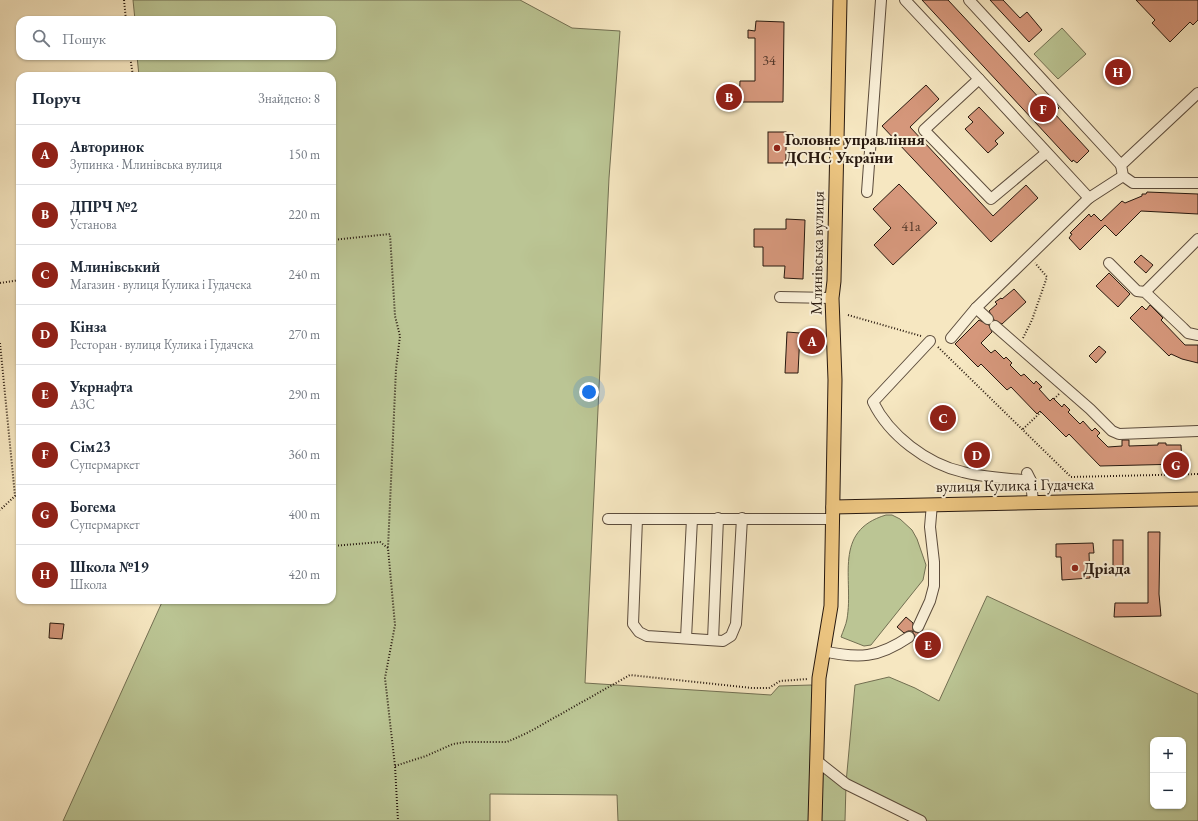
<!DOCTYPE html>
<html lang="uk">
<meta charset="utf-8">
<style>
:root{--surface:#fff;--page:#f2f2f3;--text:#1f2937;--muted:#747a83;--line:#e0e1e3;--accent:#8f2418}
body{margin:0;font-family:"EB Garamond",serif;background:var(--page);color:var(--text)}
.controls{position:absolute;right:12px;bottom:12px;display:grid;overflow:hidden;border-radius:8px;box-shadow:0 1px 3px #0004}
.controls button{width:36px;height:36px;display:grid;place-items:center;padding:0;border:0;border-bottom:1px solid var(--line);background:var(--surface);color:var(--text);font:20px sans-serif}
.you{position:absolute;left:589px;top:392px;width:14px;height:14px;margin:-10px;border:3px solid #fff;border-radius:50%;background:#1a73e8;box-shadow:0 0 0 6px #1a73e833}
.badge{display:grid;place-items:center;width:26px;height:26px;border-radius:50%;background:var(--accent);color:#fff;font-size:13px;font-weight:700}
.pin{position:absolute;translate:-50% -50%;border:2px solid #fff;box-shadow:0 1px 4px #0006}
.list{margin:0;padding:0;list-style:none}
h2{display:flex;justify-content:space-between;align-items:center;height:52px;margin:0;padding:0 16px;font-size:17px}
h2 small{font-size:13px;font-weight:400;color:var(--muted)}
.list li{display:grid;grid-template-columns:26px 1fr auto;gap:12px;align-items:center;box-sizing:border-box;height:60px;padding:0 16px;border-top:1px solid var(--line)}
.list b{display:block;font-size:15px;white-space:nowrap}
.list p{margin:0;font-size:13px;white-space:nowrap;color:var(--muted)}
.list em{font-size:13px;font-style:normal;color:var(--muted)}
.icon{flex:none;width:22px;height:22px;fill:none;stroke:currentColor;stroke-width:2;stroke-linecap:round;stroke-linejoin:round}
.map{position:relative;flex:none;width:1198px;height:821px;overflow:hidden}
.search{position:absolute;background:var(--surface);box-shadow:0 1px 3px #0004;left:16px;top:16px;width:320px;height:44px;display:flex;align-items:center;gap:10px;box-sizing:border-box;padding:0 14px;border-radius:12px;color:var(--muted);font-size:15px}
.panel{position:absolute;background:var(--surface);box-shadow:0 1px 3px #0004;left:16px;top:72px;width:320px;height:532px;border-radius:12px}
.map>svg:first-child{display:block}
</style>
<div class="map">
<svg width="1198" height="821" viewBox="0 0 1198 821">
<rect width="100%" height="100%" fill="#f6e7c1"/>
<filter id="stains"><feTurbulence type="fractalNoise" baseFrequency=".005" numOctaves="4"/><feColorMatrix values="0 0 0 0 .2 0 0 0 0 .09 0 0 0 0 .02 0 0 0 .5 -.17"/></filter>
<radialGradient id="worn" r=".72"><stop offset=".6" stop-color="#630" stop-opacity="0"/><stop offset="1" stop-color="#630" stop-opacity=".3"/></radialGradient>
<g fill="#bbc594" stroke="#726f52" fill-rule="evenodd">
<path d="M133 0H520L572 28 620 31 609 178 585 683 771 695 779 686 811 685 819 689 817 761 846 783 855 685 889 677 915 688 939 701 987 596 1198 694V821H921L846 784 845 821H618L617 795 490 794V821H63L163 600H332V76H139L137 56H332V20H135ZM1153 740H1183V806H1153Z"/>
<path d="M1062 28 1086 54 1058 79 1034 54Z"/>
<path d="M886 515H892L900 519 912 530 917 539 926 565 923 580 871 645 864 646 841 637C843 631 846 625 847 619 854 579 832 531 886 515Z"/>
</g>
<g fill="#d5977b" stroke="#28190f">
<path d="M922 0H948L1043 102 1049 97 1059 108 1054 113 1089 151 1077 163 1073 160 1072 162Z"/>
<path d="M990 0H1003L1020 18 1027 12 1042 30 1029 42Z"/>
<path d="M1136 0H1198V20L1193 25 1190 22 1170 42 1152 23 1155 20Z"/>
<path d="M756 21 784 22 783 102H739L740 81H755V38H748V30L755 31Z"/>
<path d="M926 85 939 99 910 127 993 216 1026 185 1038 198 991 242 882 126Z"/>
<path d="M979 107 1004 133 995 141 998 144 988 153 965 129 973 122 968 117Z"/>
<rect x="768" y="132" width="18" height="31"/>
<path d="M899 184 937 223 893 265 874 245 891 228 873 209Z"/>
<path d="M1147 192 1198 194V214L1141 211 1116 236 1105 225 1080 250 1069 238 1072 234 1070 233 1089 214 1091 217 1094 214 1101 221 1122 201 1125 203 1142 196V194H1146Z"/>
<path d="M786 219 805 220 803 279 784 278 785 266H763V247H754V229H786Z"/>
<path d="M1141 255 1153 265 1146 273 1134 262Z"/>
<path d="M1109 273 1130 294 1118 307 1096 286Z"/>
<path d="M1014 289 1026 302 1002 324 994 320 989 311 997 304 995 302 1001 298 1002 299Z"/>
<path d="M1150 305 1163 318 1161 320 1185 345H1198V363L1182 359 1171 354 1169 356 1130 318 1142 306 1146 310Z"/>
<path d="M979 320 989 325 992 332 981 343 991 353 995 350 1004 359 1006 357 1012 363 1010 365 1021 376 1024 374 1034 384 1036 381 1042 387 1039 389 1050 401 1053 398 1062 407 1064 404 1070 410 1068 412 1080 424 1083 421 1092 431 1095 428 1100 433 1097 436 1108 447 1122 446V440H1129V446L1158 445V443H1166V445H1181L1182 464 1100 466 1069 434 1066 437 1040 411 1037 414 1011 387 1007 390 981 364 978 367 955 344Z"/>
<path d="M787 332 800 333 798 373H785Z"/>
<path d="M1099 346 1106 352 1096 363 1089 356Z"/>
<path d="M1148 532H1160L1159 594 1161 616 1114 617 1115 603H1148Z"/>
<rect x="1113" y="540" width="10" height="35"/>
<path d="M1093 543 1094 553H1089L1090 578 1062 580 1061 557H1056V544Z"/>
<path d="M906 617 913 623V631L918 633 923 631 940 647 932 656 914 641 915 636 912 631H908L904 633 897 627Z"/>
<path d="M50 623 64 624 62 639 49 638Z"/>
</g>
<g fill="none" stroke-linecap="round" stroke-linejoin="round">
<defs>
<g id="minor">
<path d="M905 0 979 79 924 130 991 199 1046 153"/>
<path d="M969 0 1121 165"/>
<path d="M979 79 1089 198"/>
<path d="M1198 93 1121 165 1123 176 1133 183H1198"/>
<path d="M867 192 881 0"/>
<path d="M1109 263 1137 291 1145 292 1183 328 1188 333 1198 335"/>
<path d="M1145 292 1198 239"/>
<path d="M780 297 832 298"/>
<path d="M976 308 988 319"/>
<path d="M995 326 1090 409 1112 431 1119 434 1198 431"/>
<path d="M951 338 976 308 1089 198 1123 176"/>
<path d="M930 341 873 402C889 435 927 464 963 472 985 478 1009 478 1031 481"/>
<path d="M1027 473 1031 481 1033 502"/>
<path d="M608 519H833"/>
<path d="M637 519 633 624 639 632 647 636 723 641 731 636 736 624 742 518"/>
<path d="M918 627 930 601 934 586V562L930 527 932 504"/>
<path d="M686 638 692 519"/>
<path d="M713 640 718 518"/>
<path d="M823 651C859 659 878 658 909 637"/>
<path d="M817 761 846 784 921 821"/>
</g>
<g id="major">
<path d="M833 507 1198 499"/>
<path d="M815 821 819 678 831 606 835 380 832 298 834 281 840 0"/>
</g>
</defs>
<use href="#minor" stroke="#5c4c3c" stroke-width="12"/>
<use href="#major" stroke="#28190f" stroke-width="15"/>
<g stroke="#28190f" stroke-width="2" stroke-dasharray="1 2" stroke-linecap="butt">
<path d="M124 0 126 20"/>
<path d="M130 56 133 76"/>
<path d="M332 240 390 234 395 316 400 336 396 369 388 548"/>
<path d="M0 283 20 280"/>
<path d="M848 315 921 336"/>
<path d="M1023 338 1032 320 1047 277 1035 263"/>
<path d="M0 343 15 496 0 510"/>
<path d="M938 347 1071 477 1198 474"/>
<path d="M1054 399 1059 394"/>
<path d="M1023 429 1041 412"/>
<path d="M332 546 380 542 388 548 395 625 385 678 395 766 398 821"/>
<path d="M395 766 426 756 453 744 466 742H507L529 732 630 675 752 688H769L780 681 808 679"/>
</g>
<use href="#minor" stroke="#f9efd7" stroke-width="10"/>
<use href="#major" stroke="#ebc480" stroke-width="13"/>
</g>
<g fill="#8f2418" stroke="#f9efd7" stroke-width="1.5">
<circle cx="777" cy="148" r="4"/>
<circle cx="1075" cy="568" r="4"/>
</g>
<g text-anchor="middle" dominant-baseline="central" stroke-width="4" stroke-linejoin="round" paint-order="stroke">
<g font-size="14" fill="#53382a">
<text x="769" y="60">34</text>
<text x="911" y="226">41а</text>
</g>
<g font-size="16" font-weight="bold" fill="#28190f" stroke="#f9efd7" text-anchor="start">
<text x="785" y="139">Головне управління<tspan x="785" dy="18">ДСНС України</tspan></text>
<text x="1083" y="568">Дріада</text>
</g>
<g font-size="16" fill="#28190f" stroke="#f9efd7">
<text transform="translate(817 253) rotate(-89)">Млинівська вулиця</text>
<text transform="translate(1015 485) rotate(-1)">вулиця Кулика і Гудачека</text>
</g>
</g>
<rect width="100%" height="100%" filter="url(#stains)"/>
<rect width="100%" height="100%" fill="url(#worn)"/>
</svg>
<div class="controls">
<button>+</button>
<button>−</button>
</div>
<div class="you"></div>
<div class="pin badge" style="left:812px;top:341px">A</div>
<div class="pin badge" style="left:729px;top:97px">B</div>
<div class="pin badge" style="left:943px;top:418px">C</div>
<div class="pin badge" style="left:977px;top:455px">D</div>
<div class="pin badge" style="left:928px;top:645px">E</div>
<div class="pin badge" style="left:1043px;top:109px">F</div>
<div class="pin badge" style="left:1176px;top:465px">G</div>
<div class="pin badge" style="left:1118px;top:72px">H</div>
<div class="search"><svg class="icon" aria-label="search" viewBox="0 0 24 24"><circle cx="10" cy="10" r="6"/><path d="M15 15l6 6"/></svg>Пошук</div>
<section class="panel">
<h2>Поруч<small>Знайдено: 8</small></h2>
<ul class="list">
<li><span class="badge">A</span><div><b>Авторинок</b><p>Зупинка · Млинівська вулиця</p></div><em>150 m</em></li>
<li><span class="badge">B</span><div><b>ДПРЧ №2</b><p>Установа</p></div><em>220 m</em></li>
<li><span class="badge">C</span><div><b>Млинівський</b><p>Магазин · вулиця Кулика і Гудачека</p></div><em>240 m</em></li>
<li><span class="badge">D</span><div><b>Кінза</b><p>Ресторан · вулиця Кулика і Гудачека</p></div><em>270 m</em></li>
<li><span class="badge">E</span><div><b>Укрнафта</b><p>АЗС</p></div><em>290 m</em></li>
<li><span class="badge">F</span><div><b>Сім23</b><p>Супермаркет</p></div><em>360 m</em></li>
<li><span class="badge">G</span><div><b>Богема</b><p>Супермаркет</p></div><em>400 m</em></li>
<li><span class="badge">H</span><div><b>Школа №19</b><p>Школа</p></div><em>420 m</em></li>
</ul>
</section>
</div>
